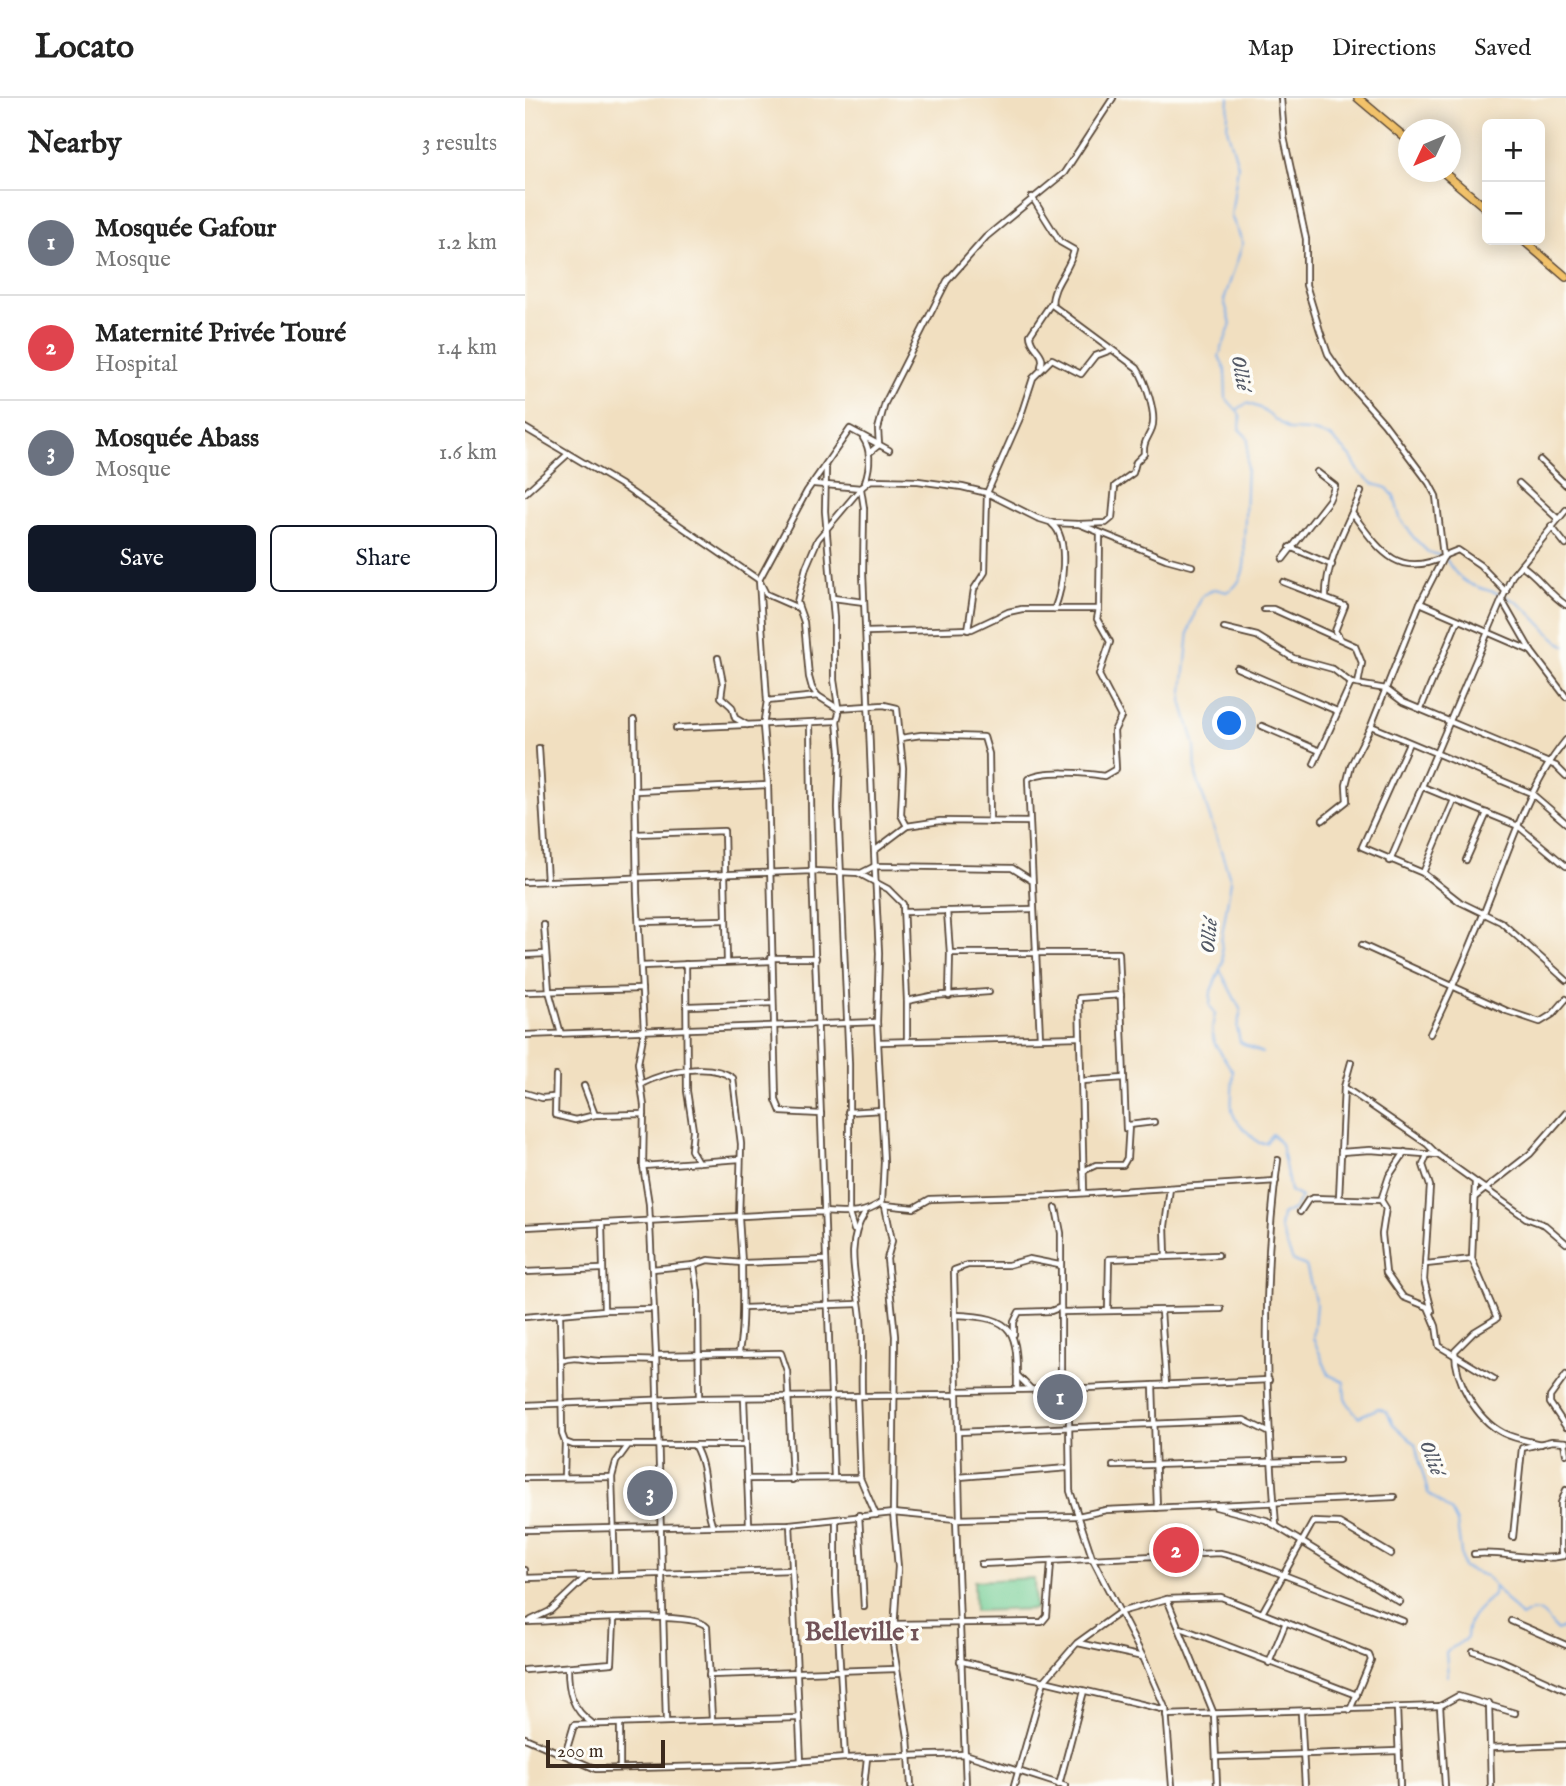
<!DOCTYPE html>
<meta charset="utf-8">
<style>
:root{--surface:#fff;--page:#f2f2f2;--text:#222;--muted:#767676;--line:#e0e0e0;--accent:#111827}
body{margin:0;font-family:"IM FELL English",serif;background:var(--page);color:var(--text)}
.controls{position:absolute;right:21px;top:21px;display:grid;overflow:hidden;border-radius:10px;box-shadow:0 4px 18px #0003}
.controls button{width:63px;height:63px;display:grid;place-items:center;padding:0;border:0;border-bottom:2px solid var(--line);background:var(--surface);color:var(--text);font:35px sans-serif}
.compass{position:absolute;left:873px;top:21px;width:63px;height:63px;border-radius:50%;background:var(--surface);box-shadow:0 4px 18px #0003;rotate:226deg}
.scale{position:absolute;left:21px;bottom:18px;width:119px;box-sizing:border-box;padding-left:7px;border:4px solid #3b2a1e;border-top:0;font-size:19px;line-height:24px;white-space:nowrap;color:#3b2a1e;-webkit-text-stroke:5px #fdfcf7;paint-order:stroke}
.you{position:absolute;left:705px;top:626px;width:24px;height:24px;margin:-18px;border:5px solid #fff;border-radius:50%;background:#1a73e8;box-shadow:0 0 0 10px #1a73e833}
.badge{display:grid;place-items:center;width:46px;height:46px;border-radius:50%;background:var(--accent);color:#fff;font-size:23px;font-weight:700}
.pin{position:absolute;translate:-50% -50%;border:4px solid #fff;box-shadow:0 2px 7px #0006}
.list{margin:0;padding:0;list-style:none}
h2{display:flex;justify-content:space-between;align-items:center;height:91px;margin:0;padding:0 28px;font-size:30px}
h2 small{font-size:23px;font-weight:400;color:var(--muted)}
.list li{display:grid;grid-template-columns:46px 1fr auto;gap:21px;align-items:center;box-sizing:border-box;height:105px;padding:0 28px;border-top:2px solid var(--line)}
.list b{display:block;font-size:26px;white-space:nowrap}
.list p{margin:0;font-size:23px;white-space:nowrap;color:var(--muted)}
.list em{font-size:23px;font-style:normal;color:var(--muted)}
.actions{display:flex;gap:14px;padding:21px 28px}
.actions a{flex:1;padding:16px 0;border:2px solid var(--accent);border-radius:10px;text-align:center;font-size:24px;color:var(--accent)}
.actions .main{background:var(--accent);color:#fff}
.map{position:relative;flex:none;width:1041px;height:1688px;overflow:hidden}
header{display:flex;align-items:center;gap:42px;box-sizing:border-box;height:98px;padding:0 35px;background:var(--surface);border-bottom:2px solid var(--line)}
header strong{font-size:33px}
nav{display:flex;gap:38px;margin-inline-start:auto;font-size:24px}
main{display:flex}
aside{flex:1;background:var(--surface)}
.map>svg:first-child{display:block}
</style>
<header>
<strong>Locato</strong>
<nav><a>Map</a><a>Directions</a><a>Saved</a></nav>
</header>
<main>
<aside>
<h2>Nearby<small>3 results</small></h2>
<ul class="list">
<li><span class="badge" style="background:#6b7280">1</span><div><b>Mosquée Gafour</b><p>Mosque</p></div><em>1.2 km</em></li>
<li><span class="badge" style="background:#e0444e">2</span><div><b>Maternité Privée Touré</b><p>Hospital</p></div><em>1.4 km</em></li>
<li><span class="badge" style="background:#6b7280">3</span><div><b>Mosquée Abass</b><p>Mosque</p></div><em>1.6 km</em></li>
</ul>
<div class="actions"><a class="main">Save</a><a>Share</a></div>
</aside>
<div class="map">
<svg width="1041" height="1688" viewBox="0 0 1041 1688">
<rect width="100%" height="100%" fill="#fdfcf7"/>
<filter id="ink" filterUnits="userSpaceOnUse"><feTurbulence type="fractalNoise" baseFrequency=".0143" numOctaves="2"/><feDisplacementMap in="SourceGraphic" scale="14" xChannelSelector="R" yChannelSelector="G"/><feConvolveMatrix kernelMatrix="1 2 1 2 8 2 1 2 1" color-interpolation-filters="sRGB"/></filter>
<filter id="wash" filterUnits="userSpaceOnUse"><feTurbulence type="fractalNoise" baseFrequency=".00686" numOctaves="4" result="noise"/><feDisplacementMap in="SourceGraphic" scale="28" xChannelSelector="R" yChannelSelector="G"/><feGaussianBlur stdDeviation="1.57" result="paint"/><feColorMatrix in="noise" values="0 0 0 0 0 0 0 0 0 0 0 0 0 0 0 0 0 1.4 0 .05"/><feComposite in="paint" operator="in"/></filter>
<g filter="url(#wash)">
<rect width="100%" height="100%" fill="#f1dfc0"/>
<path fill="#73cd94" stroke="#577c59" stroke-width="2" d="M509 1480 510 1511 450 1513 449 1483Z"/>
<g fill="none" stroke-linecap="round" stroke-linejoin="round">
<g stroke="#7caee8" stroke-width="2">
<path d="M704 0 702 30 713 67 706 118 718 145 699 202 706 226 694 258 700 272 701 300C709 311 720 315 714 331L723 340 719 445C721 462 720 485 702 494L690 491 678 497 671 511 664 533 657 603 670 648 671 677 706 783 696 843 698 864 686 893 685 908 690 915 687 932 689 944 708 974C707 1018 699 1013 734 1045H741L747 1036 756 1046 765 1093 776 1099 770 1110 757 1117 755 1130 768 1163 781 1168 791 1206 788 1240 804 1277 819 1284 820 1301 833 1319 854 1310 862 1314 868 1326 890 1346 903 1395 926 1413 932 1425 938 1470 961 1478 969 1488 968 1497C955 1512 942 1516 942 1540L921 1554 923 1578"/>
<path d="M713 311 722 305 735 310 764 332 785 333 806 339 826 359 835 375 849 386 862 390 869 398 875 420 889 440 903 454 917 458"/>
<path d="M921 461C942 499 964 485 993 505 1011 517 1020 536 1041 548"/>
<path d="M695 872 716 913 712 929 715 944 737 955"/>
<path d="M970 1489 996 1519C1017 1505 1021 1521 1032 1533L1041 1529"/>
</g>
</g>
</g>
<g filter="url(#ink)">
<g fill="none" stroke-linecap="round" stroke-linejoin="round">
<defs>
<g id="street">
<path d="M756 0 759 39 781 141V187L795 233 803 256 820 281 859 325 904 385 911 398 918 458 933 452 955 467 981 494"/>
<path d="M507 99 535 144 549 152C545 172 527 186 527 207L612 270C620 282 632 316 627 330 623 341 618 343 619 356L611 364 608 375 590 388 587 420 581 425 554 426"/>
<path d="M516 268C522 255 505 250 505 237L527 204"/>
<path d="M0 330 96 387 234 482 241 496 273 510"/>
<path d="M338 340C347 353 345 369 340 384"/>
<path d="M344 355 354 347 353 331 360 305 422 183 461 139 539 75 588 0"/>
<path d="M1015 362 1041 387"/>
<path d="M301 371 300 413 309 520V582L314 615 312 623 315 654 313 710 324 966V1116L329 1132"/>
<path d="M994 385 1033 421"/>
<path d="M289 386 336 390 346 382 393 383 437 389 462 395 512 420 528 425 554 426 641 461 667 468"/>
<path d="M336 390 293 441 281 469 272 504 279 524 284 579 287 590 293 598 312 610 359 607 372 610 378 670 376 717 382 728"/>
<path d="M336 391 339 410 338 475 349 752"/>
<path d="M0 395 43 356"/>
<path d="M827 415C854 451 871 481 919 459"/>
<path d="M527 426C545 440 538 493 529 511"/>
<path d="M1026 428 1041 447"/>
<path d="M765 449 807 467"/>
<path d="M758 461 804 402 810 388 792 374"/>
<path d="M996 467C1014 478 1021 494 1041 507"/>
<path d="M758 484 820 508 810 533 814 539"/>
<path d="M801 499C800 463 823 426 836 394"/>
<path d="M308 500 339 504"/>
<path d="M978 504 1006 553 1041 599"/>
<path d="M895 505 1006 553"/>
<path d="M739 511H748L830 548 837 565 833 586"/>
<path d="M699 530 732 538 768 560 808 571 826 585 861 591 878 604 1031 668 1041 678"/>
<path d="M443 532 449 491 460 474 462 395 495 320 508 280 527 261 556 276 570 258 586 252"/>
<path d="M342 534 447 531 483 514 497 511H574L575 435"/>
<path d="M193 560 198 585 196 599 207 609 210 620 222 627"/>
<path d="M712 570 812 613"/>
<path d="M242 603 293 598"/>
<path d="M896 610 933 522"/>
<path d="M109 622 112 795 119 933 113 965 119 1008 118 1068 124 1106 131 1257 141 1623"/>
<path d="M285 626 287 773 309 1379"/>
<path d="M737 628 795 653"/>
<path d="M846 628 1006 695 1041 725"/>
<path d="M151 630 312 623"/>
<path d="M376 640 396 637 459 639 464 656 465 724"/>
<path d="M884 645 837 749 898 775 935 804 976 824 1041 882"/>
<path d="M14 650 22 783"/>
<path d="M789 666 826 585"/>
<path d="M898 689 993 728 1041 768"/>
<path d="M112 693 243 687"/>
<path d="M798 722 822 703 821 687 826 667 846 628 895 505 919 458"/>
<path d="M111 736 199 733 202 863"/>
<path d="M941 762 962 715"/>
<path d="M865 763 987 478 1041 412"/>
<path d="M333 775 363 791 378 806 382 903"/>
<path d="M898 775 929 702"/>
<path d="M0 784 287 773 336 775 350 768 487 770 506 782"/>
<path d="M422 813 425 855H594L601 1031"/>
<path d="M381 814 508 811"/>
<path d="M114 824 200 822"/>
<path d="M19 827 24 893 36 936"/>
<path d="M837 847 982 913 1015 924 1028 916 1041 901"/>
<path d="M0 857 20 856"/>
<path d="M246 860H291"/>
<path d="M161 866 162 993 168 1032 166 1052 173 1064"/>
<path d="M116 868 247 863"/>
<path d="M0 894 117 891"/>
<path d="M424 898 425 855"/>
<path d="M164 908 248 905"/>
<path d="M905 936C928 890 948 843 967 794 988 741 1005 686 1041 642"/>
<path d="M0 937 352 924"/>
<path d="M515 940 503 681C517 671 562 675 579 678L591 671 589 633 596 619 574 577 585 544 572 521 574 511"/>
<path d="M382 942V903L406 898 464 894"/>
<path d="M354 944 555 939"/>
<path d="M31 978 30 1017 50 1022 70 1017"/>
<path d="M557 983 599 980"/>
<path d="M116 986C140 974 184 963 208 980L216 1046 214 1121 217 1165 183 1162 169 1167"/>
<path d="M59 988 70 1017 119 1016"/>
<path d="M819 989 902 1046 913 1057"/>
<path d="M0 995 17 1000 28 999"/>
<path d="M323 1014 357 1012"/>
<path d="M296 1016 256 1014 251 1002 243 687 238 628 242 603 234 482 282 393 325 331 364 352"/>
<path d="M816 1054 845 1052 913 1057 1001 1120 1020 1127 1041 1145"/>
<path d="M880 1054 864 1078 856 1102 861 1110 857 1136 861 1175 878 1199 903 1209 911 1228 914 1248 969 1281"/>
<path d="M902 1057 898 1067 905 1088 899 1182 907 1213"/>
<path d="M118 1068 215 1061"/>
<path d="M558 1073 571 1067H598L602 1060 604 1027 629 1024"/>
<path d="M950 1084 947 1161 972 1220 949 1234 930 1253C930 1283 951 1321 978 1335 990 1341 1004 1343 1016 1346"/>
<path d="M559 1094 554 900 596 897"/>
<path d="M950 1099 1005 1056 1041 1015"/>
<path d="M814 1100 819 989 826 964"/>
<path d="M357 1104 359 1064 352 924 354 855 349 753 382 728 415 723 504 724"/>
<path d="M359 1107 389 1110 405 1101 532 1097 751 1083"/>
<path d="M360 1108 367 1143 362 1161 370 1238 368 1415 373 1469 368 1546 383 1639 386 1688"/>
<path d="M775 1114 783 1102 788 1100 856 1102"/>
<path d="M77 1126 79 1212"/>
<path d="M0 1129 294 1114C322 1114 332 1120 357 1104"/>
<path d="M641 1159 640 1128 645 1090"/>
<path d="M901 1166 947 1161"/>
<path d="M127 1171 169 1167 173 1194 174 1300"/>
<path d="M0 1174 76 1171"/>
<path d="M218 1210 334 1206"/>
<path d="M583 1212 584 1161 693 1157"/>
<path d="M636 1213 641 1287"/>
<path d="M536 1214 696 1211"/>
<path d="M35 1217 36 1263"/>
<path d="M430 1217C493 1219 492 1234 492 1291"/>
<path d="M0 1219 79 1212 127 1211"/>
<path d="M489 1236V1224L494 1214 526 1213 536 1209"/>
<path d="M214 1253C219 1225 217 1194 217 1165L301 1162"/>
<path d="M131 1257 256 1255 262 1273 267 1382"/>
<path d="M131 1263C112 1261 94 1263 75 1263 60 1263 51 1257 36 1263L37 1336 40 1344 48 1347H169C184 1373 177 1397 187 1426"/>
<path d="M492 1277 506 1291"/>
<path d="M1041 1277 1025 1299V1305L1041 1329"/>
<path d="M628 1287 632 1410"/>
<path d="M539 1291 744 1282"/>
<path d="M540 1291 544 1324 545 1393 568 1462 618 1559 641 1612 647 1688"/>
<path d="M432 1293 536 1291V1135L531 1110"/>
<path d="M337 1297C336 1272 338 1246 336 1221 333 1183 318 1149 340 1115"/>
<path d="M332 1298 335 1380"/>
<path d="M219 1301 224 1426"/>
<path d="M0 1307 174 1300 432 1297"/>
<path d="M433 1334 719 1322 745 1335"/>
<path d="M1039 1344 1041 1356"/>
<path d="M170 1347H219"/>
<path d="M588 1368 814 1362"/>
<path d="M39 1379 40 1344"/>
<path d="M434 1379 543 1370"/>
<path d="M0 1380 87 1379"/>
<path d="M224 1381 335 1380 351 1417"/>
<path d="M691 1409 741 1422 875 1504"/>
<path d="M334 1417 339 1509"/>
<path d="M431 1421 441 1688"/>
<path d="M435 1421 429 1172 443 1167H483L504 1161 534 1167"/>
<path d="M311 1423V1494L320 1660"/>
<path d="M265 1426 276 1664"/>
<path d="M751 1427C741 1307 736 1181 753 1062"/>
<path d="M0 1432 265 1426 368 1415 431 1421 553 1418 581 1412 869 1399"/>
<path d="M988 1439 997 1350 1027 1343 1041 1344"/>
<path d="M949 1456C979 1453 1009 1464 1038 1458"/>
<path d="M1039 1458 1036 1454V1405L1041 1392"/>
<path d="M456 1466 695 1455 715 1460 878 1523"/>
<path d="M0 1472V1480"/>
<path d="M90 1477 87 1379 91 1364 102 1349"/>
<path d="M0 1480 267 1472"/>
<path d="M642 1501 689 1616 692 1688"/>
<path d="M737 1515 788 1424 814 1425 866 1456"/>
<path d="M6 1522 25 1513 61 1479"/>
<path d="M986 1523 1041 1547"/>
<path d="M0 1524C29 1524 170 1511 182 1529L187 1621"/>
<path d="M368 1526 517 1524 522 1518 526 1464"/>
<path d="M656 1530 832 1597"/>
<path d="M553 1545 618 1559"/>
<path d="M948 1553 975 1562 1041 1592"/>
<path d="M435 1563 641 1612"/>
<path d="M744 1565 761 1524"/>
<path d="M43 1569C43 1592 46 1611 67 1625"/>
<path d="M0 1572 87 1565 89 1522"/>
<path d="M184 1577 371 1571"/>
<path d="M964 1605 966 1688"/>
<path d="M915 1608 920 1688"/>
<path d="M872 1610 875 1688"/>
<path d="M776 1615 780 1688"/>
<path d="M641 1617 915 1608 933 1598 990 1615"/>
<path d="M95 1626V1669"/>
<path d="M0 1640 71 1671 228 1667 320 1660 440 1656 540 1688"/>
<path d="M966 1650 1039 1647"/>
<path d="M40 1657 49 1627 272 1620"/>
<path d="M692 1659 873 1653"/>
<path d="M534 1687 559 1593"/>
<path d="M339 1688 342 1660"/>
<path d="M489 1688 519 1583 552 1545 595 1514 642 1501 696 1499 844 1557 846 1562 825 1612"/>
</g>
<g id="primary">
<path d="M833 0 884 43"/>
<path d="M918 74 962 111"/>
<path d="M998 142 1041 179"/>
</g>
</defs>
<use href="#street" stroke="#564536" stroke-width="8"/>
<use href="#primary" stroke="#564536" stroke-width="10"/>
<use href="#street" stroke="#fff" stroke-width="4.5"/>
<use href="#primary" stroke="#f2c26a" stroke-width="7"/>
</g>
</g>
<g text-anchor="middle" dominant-baseline="central" stroke-width="7" stroke-linejoin="round" paint-order="stroke">
<g font-size="21" font-style="italic" fill="#525865" stroke="#fdfcf7">
<text transform="translate(715 275) rotate(80)">Ollié</text>
<text transform="translate(685 838) rotate(-85)">Ollié</text>
<text transform="translate(906 1360) rotate(69)">Ollié</text>
</g>
<g font-size="26" font-weight="bold" fill="#715257" stroke="#fdfcf7">
<text x="337" y="1534">Belleville 1</text>
</g>
</g>
</svg>
<div class="controls">
<button>+</button>
<button>−</button>
</div>
<svg class="compass" viewBox="-18 -18 36 36"><path d="M0-13l5 13h-10z" fill="#e53935"/><path d="M0 13l5-13h-10z" fill="#767676"/></svg>
<div class="scale">200 m</div>
<div class="you"></div>
<div class="pin badge" style="left:535px;top:1299px;background:#6b7280">1</div>
<div class="pin badge" style="left:651px;top:1452px;background:#e0444e">2</div>
<div class="pin badge" style="left:125px;top:1395px;background:#6b7280">3</div>
</div>
</main>
